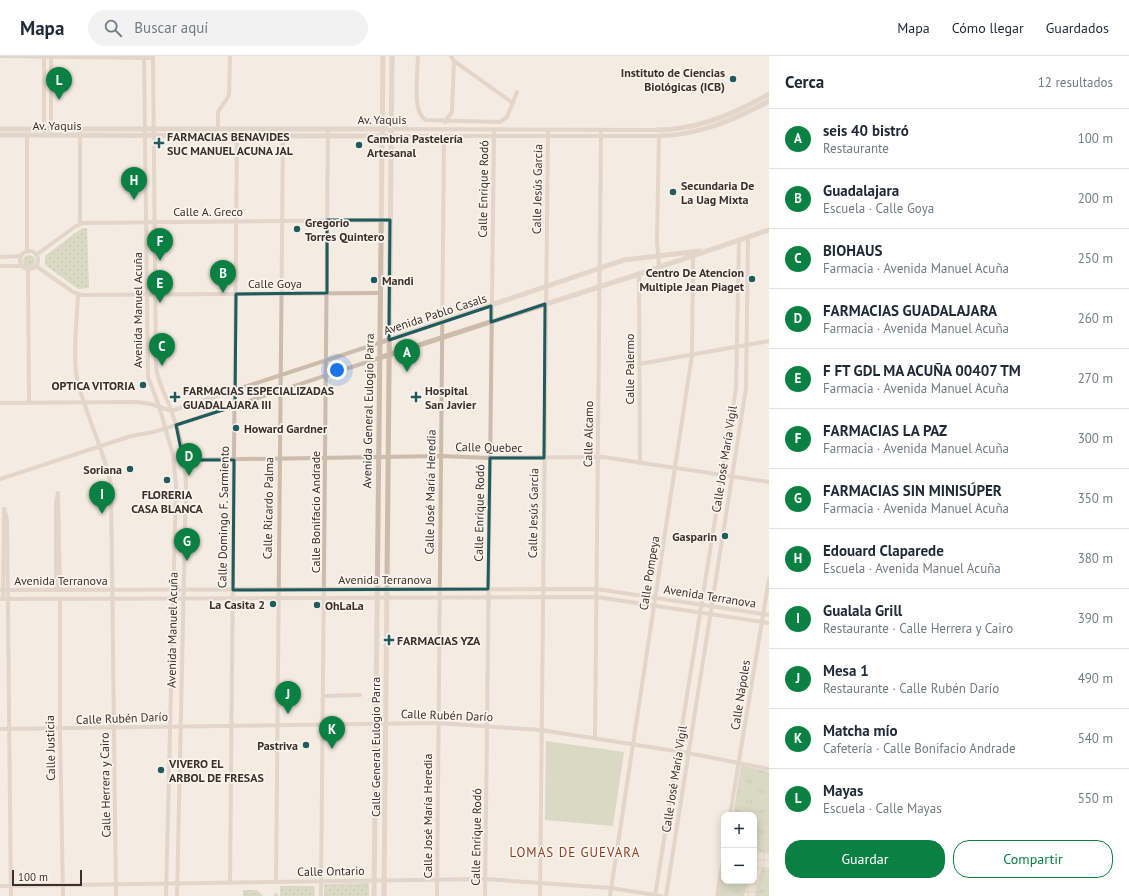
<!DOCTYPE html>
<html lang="es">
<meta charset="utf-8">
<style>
:root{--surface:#fff;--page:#f2f2f3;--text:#1f2937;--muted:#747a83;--line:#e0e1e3;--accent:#0b8043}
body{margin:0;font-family:"PT Sans",sans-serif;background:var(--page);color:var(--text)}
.controls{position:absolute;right:12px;bottom:12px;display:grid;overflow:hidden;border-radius:8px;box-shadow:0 2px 10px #0003}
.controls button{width:36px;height:36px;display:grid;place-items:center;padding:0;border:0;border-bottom:1px solid var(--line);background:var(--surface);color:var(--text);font:20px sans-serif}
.scale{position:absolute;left:12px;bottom:10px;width:70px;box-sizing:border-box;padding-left:4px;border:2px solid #3b302b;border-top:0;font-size:11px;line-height:14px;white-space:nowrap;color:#3b302b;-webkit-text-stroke:3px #fbf5ee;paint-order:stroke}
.you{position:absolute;left:337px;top:314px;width:14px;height:14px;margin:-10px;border:3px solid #fff;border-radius:50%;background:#1a73e8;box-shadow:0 0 0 6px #1a73e833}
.badge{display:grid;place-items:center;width:26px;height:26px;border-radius:50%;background:var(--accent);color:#fff;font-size:13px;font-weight:700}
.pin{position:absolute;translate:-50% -33px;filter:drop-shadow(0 1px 2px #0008)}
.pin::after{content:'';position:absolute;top:21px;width:14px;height:12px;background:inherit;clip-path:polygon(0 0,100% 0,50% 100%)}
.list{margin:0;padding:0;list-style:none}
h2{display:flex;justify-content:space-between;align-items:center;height:52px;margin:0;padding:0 16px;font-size:17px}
h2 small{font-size:13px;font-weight:400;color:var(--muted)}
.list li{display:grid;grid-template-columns:26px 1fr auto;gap:12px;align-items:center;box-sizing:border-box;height:60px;padding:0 16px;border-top:1px solid var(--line)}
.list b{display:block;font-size:15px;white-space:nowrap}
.list p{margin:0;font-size:13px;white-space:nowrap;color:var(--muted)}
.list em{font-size:13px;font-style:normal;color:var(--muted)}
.actions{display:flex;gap:8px;padding:12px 16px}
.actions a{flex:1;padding:9px 0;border:1px solid var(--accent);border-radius:16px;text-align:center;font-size:14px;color:var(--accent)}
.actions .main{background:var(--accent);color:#fff}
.icon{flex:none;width:22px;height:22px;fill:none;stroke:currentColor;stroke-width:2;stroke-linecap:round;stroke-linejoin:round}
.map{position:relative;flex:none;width:769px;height:840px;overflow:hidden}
header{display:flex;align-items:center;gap:24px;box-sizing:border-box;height:56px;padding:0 20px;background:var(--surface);border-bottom:1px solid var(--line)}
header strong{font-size:19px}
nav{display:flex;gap:22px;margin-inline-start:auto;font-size:14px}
.search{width:280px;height:36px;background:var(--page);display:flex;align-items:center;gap:10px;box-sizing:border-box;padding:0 14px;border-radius:22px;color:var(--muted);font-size:15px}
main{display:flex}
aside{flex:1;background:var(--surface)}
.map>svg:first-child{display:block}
</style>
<header>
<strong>Mapa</strong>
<div class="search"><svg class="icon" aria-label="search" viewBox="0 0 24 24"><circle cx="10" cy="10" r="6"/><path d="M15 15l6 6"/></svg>Buscar aquí</div>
<nav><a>Mapa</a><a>Cómo llegar</a><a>Guardados</a></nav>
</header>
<main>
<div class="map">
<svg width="769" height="840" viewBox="0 0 769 840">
<defs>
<pattern id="grass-dots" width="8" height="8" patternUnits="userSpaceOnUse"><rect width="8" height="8" fill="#b8c4a0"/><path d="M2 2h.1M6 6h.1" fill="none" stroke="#97a083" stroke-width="1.8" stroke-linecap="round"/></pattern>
<pattern id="park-tufts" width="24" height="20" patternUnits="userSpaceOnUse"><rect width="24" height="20" fill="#b8c4a0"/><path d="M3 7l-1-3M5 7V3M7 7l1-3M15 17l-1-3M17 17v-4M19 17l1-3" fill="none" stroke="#97a083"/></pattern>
<pattern id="plaza-grid" width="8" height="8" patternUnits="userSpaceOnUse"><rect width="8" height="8" fill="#ecdcc8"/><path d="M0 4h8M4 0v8" fill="none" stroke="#cbbdac"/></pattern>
</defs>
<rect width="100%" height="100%" fill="#f4ebe1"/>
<g fill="url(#grass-dots)">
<path d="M82 172H87L89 232 78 233 45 209V200Z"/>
<circle cx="29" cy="205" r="6"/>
<path d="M369 827V840H324V828Z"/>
<path d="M280 830H314L315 840H280Z"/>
<path d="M243 834H257L263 840H243Z"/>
</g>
<path fill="url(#park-tufts)" d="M741 709 769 716V840H717L724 807V825H754V759H733Z"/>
<path fill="#b8c4a0" d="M546 685 624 696 613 770 545 764Z"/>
<path fill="url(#plaza-grid)" d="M755 794 769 798V813L762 811 755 840H744L748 825H754Z"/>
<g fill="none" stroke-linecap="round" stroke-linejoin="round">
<g stroke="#cdbbac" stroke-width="4">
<path d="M0 0 153 2"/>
<path d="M144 0 148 321 159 350 173 399 176 429 166 840"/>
<path d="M153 0 156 311C158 327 166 340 171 354 180 377 185 403 186 428L177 840"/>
<path d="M418 0C418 15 411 57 426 64L500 66 507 61 517 36"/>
<path d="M451 0 454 5 513 47"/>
<path d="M445 66 452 56 454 5"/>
<path d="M218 72V56L229 39 230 0"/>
<path d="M391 73 657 74"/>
<path d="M51 75V0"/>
<path d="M44 79V0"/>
<path d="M391 80H659L657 185 659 211"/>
<path d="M80 167V72"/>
<circle cx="29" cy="204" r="9"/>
<path d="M27 196V79"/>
<path d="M36 199 76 170 83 167 390 164"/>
<path d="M0 201 21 200"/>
<path d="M0 210H22"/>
<path d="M36 210 73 236 82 239 380 237"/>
<path d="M28 213 29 347"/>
<path d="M639 218 640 407"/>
<path d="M78 238C77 262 72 306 78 327 87 362 104 394 111 429L116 840"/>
<path d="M639 308 769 285"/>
<path d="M0 347 137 346 151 348 171 355 379 287"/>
<path d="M183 404 441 400 490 402 603 401 769 426"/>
<path d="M0 423 131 380 154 376 176 369 379 302"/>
<path d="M58 438 60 534"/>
<path d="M4 453 7 463 11 840"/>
<path d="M0 534 597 533 769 559"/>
<path d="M56 534V446L58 437"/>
<path d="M0 543 597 541 769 567"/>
<path d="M3 543 4 456"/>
<path d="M60 543V673L63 840"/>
<path d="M323 640 360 639"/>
<path d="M0 673 438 667 541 674 688 697 769 713"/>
<path d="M595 682 601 74"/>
<path d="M730 759 769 523"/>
<path d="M230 826 237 78"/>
<path d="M276 826 283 79"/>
<path d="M0 830 485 823 611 832 661 840"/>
<path d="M276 840V839"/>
<path d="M321 840 328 73"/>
<path d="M437 840 444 80"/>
<path d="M485 840 494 74"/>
<path d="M540 840 548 74"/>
<path d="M610 840 692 299 693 199"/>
<path d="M655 840 736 332 739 184"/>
<path d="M666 840 746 332 748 181"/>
<path d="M717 840 724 798"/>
</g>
<g stroke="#cdbbac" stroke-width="5">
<path d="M0 73H391"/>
<path d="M657 74C697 74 735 58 769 38"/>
<path d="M0 79 391 80"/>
<path d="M659 80C699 79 734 64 769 45"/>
<path d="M379 287 624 204 700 195"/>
<path d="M379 302 639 218 769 174"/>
<path d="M374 840 383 0"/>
<path d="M384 840 392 0"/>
</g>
</g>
<path d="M0 0H769V840H0ZM327 164H390L389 284 491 250V266L545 248 544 402H490L488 533 233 534 234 404H183L176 369 235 350 236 238 327 237Z" fill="#f4ebe1" fill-opacity=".55" fill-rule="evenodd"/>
<path fill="none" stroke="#1f5a5e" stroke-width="3" stroke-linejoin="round" d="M327 164H390L389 284 491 250V266L545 248 544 402H490L488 533 233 534 234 404H183L176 369 235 350 236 238 327 237Z"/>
<g fill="#1f5a5e" stroke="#fbf5ee" stroke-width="1.5">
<circle cx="733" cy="23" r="4"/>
<path d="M157 81h4v4h4v4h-4v4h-4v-4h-4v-4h4z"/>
<circle cx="359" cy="89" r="4"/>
<circle cx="673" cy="136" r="4"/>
<circle cx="297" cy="173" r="4"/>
<circle cx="752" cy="223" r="4"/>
<circle cx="374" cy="224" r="4"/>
<circle cx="143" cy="329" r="4"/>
<path d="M173 335h4v4h4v4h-4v4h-4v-4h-4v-4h4z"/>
<path d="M414 335h4v4h4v4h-4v4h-4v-4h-4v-4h4z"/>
<circle cx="236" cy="372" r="4"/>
<circle cx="130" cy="413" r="4"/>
<circle cx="167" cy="424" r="4"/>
<circle cx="725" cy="480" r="4"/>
<circle cx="273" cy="548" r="4"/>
<circle cx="317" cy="549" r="4"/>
<path d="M387 578h4v4h4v4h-4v4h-4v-4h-4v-4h4z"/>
<circle cx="306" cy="689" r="4"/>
<circle cx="161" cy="714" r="4"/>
</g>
<g text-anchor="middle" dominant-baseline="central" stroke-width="3.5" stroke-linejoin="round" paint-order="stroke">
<g font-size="12" font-weight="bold" fill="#3b302b" stroke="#fbf5ee" text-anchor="start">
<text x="725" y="16" text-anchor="end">Instituto de Ciencias<tspan x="725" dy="14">Biológicas (ICB)</tspan></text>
<text x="167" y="80">FARMACIAS BENAVIDES<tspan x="167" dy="14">SUC MANUEL ACUNA JAL</tspan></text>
<text x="367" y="82">Cambria Pastelería<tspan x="367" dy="14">Artesanal</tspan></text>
<text x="681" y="129">Secundaria De<tspan x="681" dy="14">La Uag Mixta</tspan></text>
<text x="305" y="166">Gregorio<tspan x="305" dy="14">Torres Quintero</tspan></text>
<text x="744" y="216" text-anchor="end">Centro De Atencion<tspan x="744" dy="14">Multiple Jean Piaget</tspan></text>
<text x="382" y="224">Mandi</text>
<text x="135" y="329" text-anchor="end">OPTICA VITORIA</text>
<text x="183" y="334">FARMACIAS ESPECIALIZADAS<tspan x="183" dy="14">GUADALAJARA III</tspan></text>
<text x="425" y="334">Hospital<tspan x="425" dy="14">San Javier</tspan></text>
<text x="244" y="372">Howard Gardner</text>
<text x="122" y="413" text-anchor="end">Soriana</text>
<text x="167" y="438" text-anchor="middle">FLORERIA<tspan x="167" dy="14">CASA BLANCA</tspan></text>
<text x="717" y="480" text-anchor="end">Gasparin</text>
<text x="265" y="548" text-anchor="end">La Casita 2</text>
<text x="325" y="549">OhLaLa</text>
<text x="397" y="584">FARMACIAS YZA</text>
<text x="298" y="689" text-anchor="end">Pastriva</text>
<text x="169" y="707">VIVERO EL<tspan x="169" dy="14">ARBOL DE FRESAS</tspan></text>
</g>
<g font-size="12" fill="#3b302b" stroke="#fbf5ee">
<text x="382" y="63">Av. Yaquis</text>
<text x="57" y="69">Av. Yaquis</text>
<text transform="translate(483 133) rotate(-89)">Calle Enrique Rodó</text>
<text transform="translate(537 133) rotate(-89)">Calle Jesús García</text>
<text x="208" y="155">Calle A. Greco</text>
<text x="275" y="227">Calle Goya</text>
<text transform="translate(137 254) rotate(-90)">Avenida Manuel Acuña</text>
<text transform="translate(435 258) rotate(-18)">Avenida Pablo Casals</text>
<text transform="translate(629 313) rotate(-90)">Calle Palermo</text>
<text transform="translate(368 355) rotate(-89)">Avenida General Eulogio Parra</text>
<text transform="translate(588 378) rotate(-89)">Calle Alcamo</text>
<text transform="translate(489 391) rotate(1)">Calle Quebec</text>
<text transform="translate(724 403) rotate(-81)">Calle José María Vigil</text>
<text transform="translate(430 436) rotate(-89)">Calle José María Heredia</text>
<text transform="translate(268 452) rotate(-89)">Calle Ricardo Palma</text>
<text transform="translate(315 456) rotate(-90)">Calle Bonifacio Andrade</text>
<text transform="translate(479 457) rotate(-89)">Calle Enrique Rodó</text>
<text transform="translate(533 457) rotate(-89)">Calle Jesús García</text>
<text transform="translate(223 461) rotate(-89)">Calle Domingo F. Sarmiento</text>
<text transform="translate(649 517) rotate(-81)">Calle Pompeya</text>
<text x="385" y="523">Avenida Terranova</text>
<text x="61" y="524">Avenida Terranova</text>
<text transform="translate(710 540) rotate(9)">Avenida Terranova</text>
<text transform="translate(172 574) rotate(-89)">Avenida Manuel Acuña</text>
<text transform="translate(740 639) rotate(-81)">Calle Nápoles</text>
<text transform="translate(447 659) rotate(2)">Calle Rubén Darío</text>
<text transform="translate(122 662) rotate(-2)">Calle Rubén Darío</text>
<text transform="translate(375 691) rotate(-90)">Calle General Eulogio Parra</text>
<text transform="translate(50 692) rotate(-91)">Calle Justicia</text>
<text transform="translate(674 723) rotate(-81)">Calle José María Vigil</text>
<text transform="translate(105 729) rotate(-91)">Calle Herrera y Cairo</text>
<text transform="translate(427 760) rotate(-90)">Calle José María Heredia</text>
<text transform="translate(476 781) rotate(-89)">Calle Enrique Rodó</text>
<text transform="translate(331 815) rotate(-1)">Calle Ontario</text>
</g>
<g font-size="13" letter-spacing="1" fill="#8c3b22" stroke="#fbf5ee">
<text x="575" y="796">LOMAS DE GUEVARA</text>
</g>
</g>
</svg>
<div class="controls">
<button>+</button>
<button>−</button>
</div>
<div class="scale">100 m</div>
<div class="you"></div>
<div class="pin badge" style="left:407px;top:316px">A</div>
<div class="pin badge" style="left:223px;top:237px">B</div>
<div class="pin badge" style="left:162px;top:310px">C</div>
<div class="pin badge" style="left:189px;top:420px">D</div>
<div class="pin badge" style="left:160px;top:247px">E</div>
<div class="pin badge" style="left:160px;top:205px">F</div>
<div class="pin badge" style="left:187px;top:505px">G</div>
<div class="pin badge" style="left:134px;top:144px">H</div>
<div class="pin badge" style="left:102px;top:458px">I</div>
<div class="pin badge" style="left:288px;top:658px">J</div>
<div class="pin badge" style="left:332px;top:693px">K</div>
<div class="pin badge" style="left:59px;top:44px">L</div>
</div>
<aside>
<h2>Cerca<small>12 resultados</small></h2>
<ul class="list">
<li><span class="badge">A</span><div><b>seis 40 bistró</b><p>Restaurante</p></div><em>100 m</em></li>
<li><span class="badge">B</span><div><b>Guadalajara</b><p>Escuela · Calle Goya</p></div><em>200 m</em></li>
<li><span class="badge">C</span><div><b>BIOHAUS</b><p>Farmacia · Avenida Manuel Acuña</p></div><em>250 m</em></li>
<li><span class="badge">D</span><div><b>FARMACIAS GUADALAJARA</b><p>Farmacia · Avenida Manuel Acuña</p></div><em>260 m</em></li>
<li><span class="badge">E</span><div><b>F FT GDL MA ACUÑA 00407 TM</b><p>Farmacia · Avenida Manuel Acuña</p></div><em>270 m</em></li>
<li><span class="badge">F</span><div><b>FARMACIAS LA PAZ</b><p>Farmacia · Avenida Manuel Acuña</p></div><em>300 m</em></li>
<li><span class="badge">G</span><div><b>FARMACIAS SIN MINISÚPER</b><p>Farmacia · Avenida Manuel Acuña</p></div><em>350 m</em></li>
<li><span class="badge">H</span><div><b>Edouard Claparede</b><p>Escuela · Avenida Manuel Acuña</p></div><em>380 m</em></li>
<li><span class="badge">I</span><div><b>Gualala Grill</b><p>Restaurante · Calle Herrera y Cairo</p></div><em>390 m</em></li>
<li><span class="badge">J</span><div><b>Mesa 1</b><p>Restaurante · Calle Rubén Darío</p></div><em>490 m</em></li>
<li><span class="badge">K</span><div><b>Matcha mío</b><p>Cafetería · Calle Bonifacio Andrade</p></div><em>540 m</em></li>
<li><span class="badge">L</span><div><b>Mayas</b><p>Escuela · Calle Mayas</p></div><em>550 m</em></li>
</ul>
<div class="actions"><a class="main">Guardar</a><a>Compartir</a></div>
</aside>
</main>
